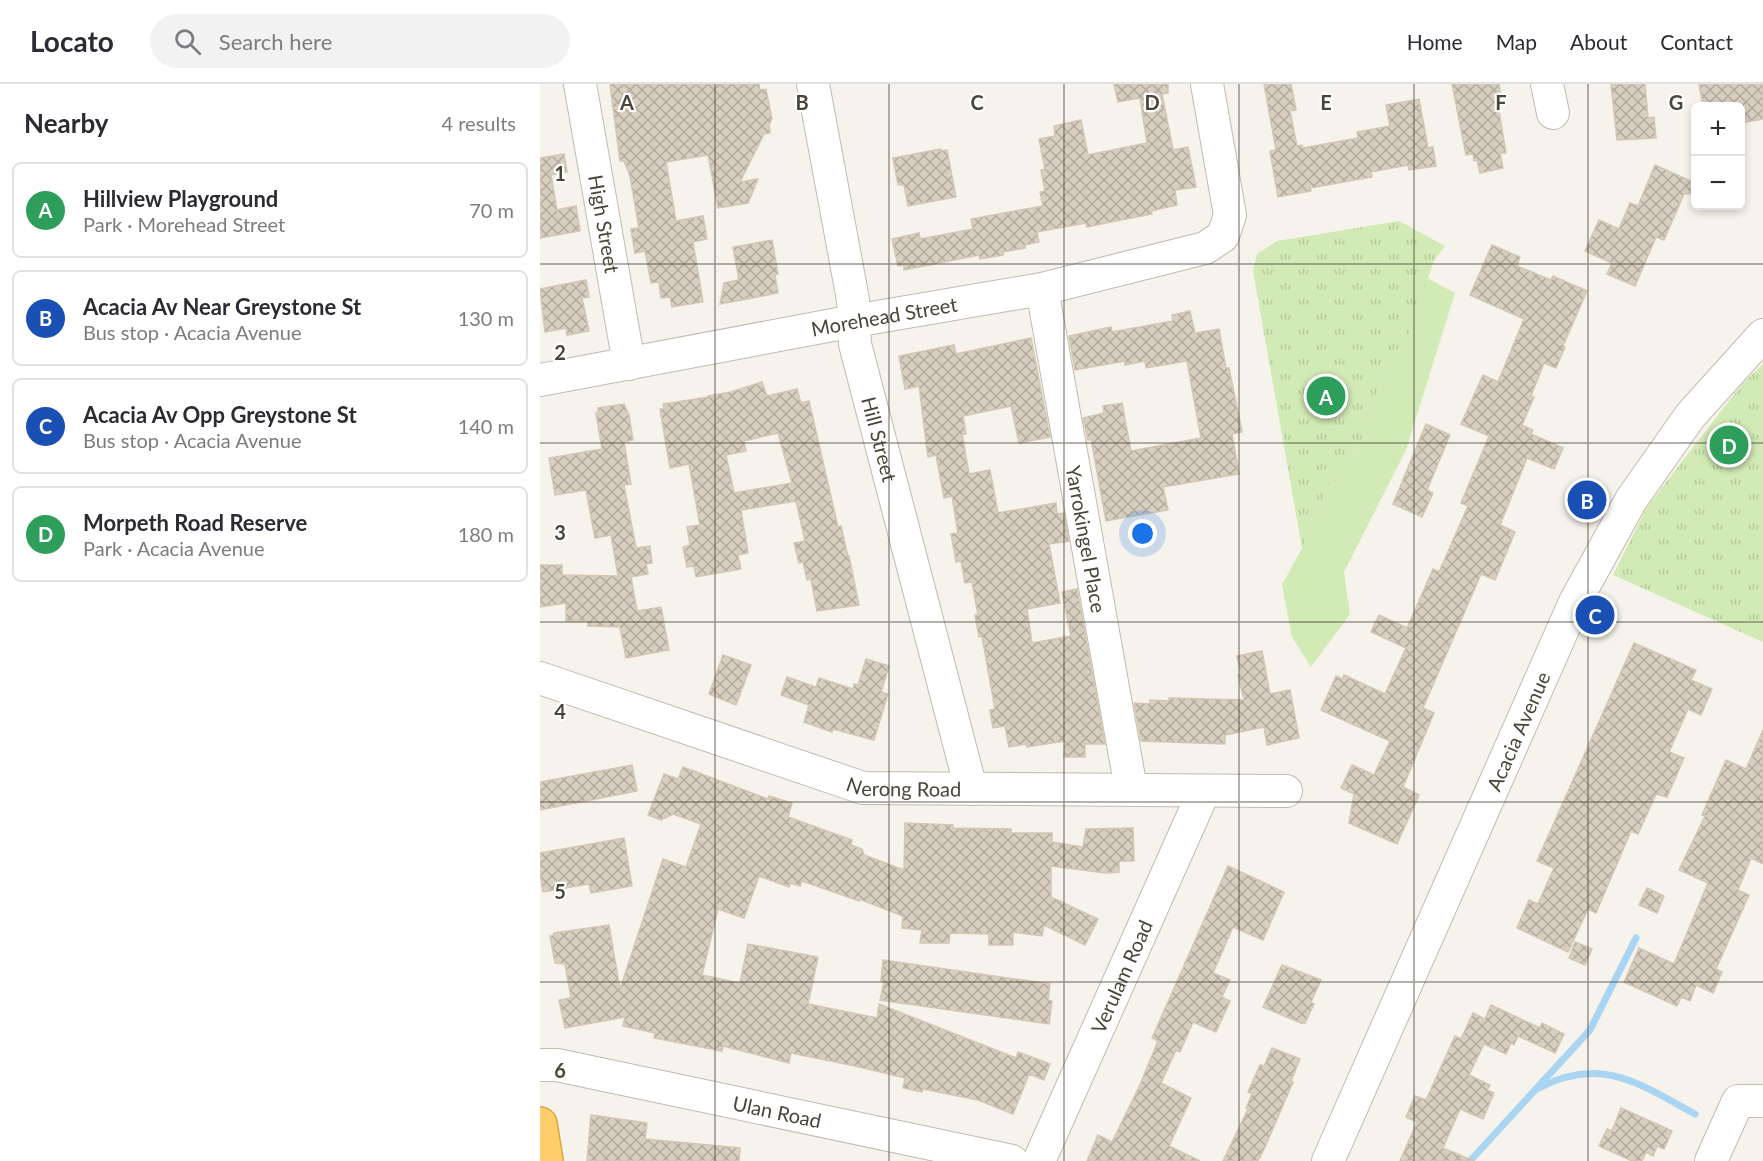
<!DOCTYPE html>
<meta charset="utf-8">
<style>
:root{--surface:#fff;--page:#f2f2f3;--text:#2b2b33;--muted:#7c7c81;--line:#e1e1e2;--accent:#0b8043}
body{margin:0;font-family:Lato,sans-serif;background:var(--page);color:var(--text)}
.controls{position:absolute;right:18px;top:18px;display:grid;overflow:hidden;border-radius:9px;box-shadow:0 3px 9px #0003}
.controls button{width:54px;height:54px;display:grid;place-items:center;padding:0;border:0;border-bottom:2px solid var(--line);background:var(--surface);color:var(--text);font:30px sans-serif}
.you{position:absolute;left:603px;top:450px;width:21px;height:21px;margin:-15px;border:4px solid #fff;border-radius:50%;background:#1a73e8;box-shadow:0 0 0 9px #1a73e833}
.badge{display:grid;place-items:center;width:39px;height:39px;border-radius:50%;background:var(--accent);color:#fff;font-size:20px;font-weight:700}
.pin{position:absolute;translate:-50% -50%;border:3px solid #fff;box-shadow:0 2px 6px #0006}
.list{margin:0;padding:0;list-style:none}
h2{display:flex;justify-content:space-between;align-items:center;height:78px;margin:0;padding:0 24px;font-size:26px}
h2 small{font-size:20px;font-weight:400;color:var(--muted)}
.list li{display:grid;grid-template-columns:39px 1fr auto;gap:18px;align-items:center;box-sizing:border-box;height:96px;margin:0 12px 12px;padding:0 12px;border:2px solid var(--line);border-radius:9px}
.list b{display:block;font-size:22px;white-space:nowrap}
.list p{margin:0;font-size:20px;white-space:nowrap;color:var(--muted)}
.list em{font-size:20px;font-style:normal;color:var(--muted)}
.icon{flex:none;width:33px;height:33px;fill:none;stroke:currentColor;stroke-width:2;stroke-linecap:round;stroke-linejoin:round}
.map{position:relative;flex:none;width:1223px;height:1077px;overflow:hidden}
header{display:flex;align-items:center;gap:36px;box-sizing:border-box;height:84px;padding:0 30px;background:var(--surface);border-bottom:2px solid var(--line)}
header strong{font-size:28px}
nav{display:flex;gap:33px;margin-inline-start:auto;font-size:21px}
.search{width:420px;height:54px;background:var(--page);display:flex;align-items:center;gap:15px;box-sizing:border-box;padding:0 21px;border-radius:33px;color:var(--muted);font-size:22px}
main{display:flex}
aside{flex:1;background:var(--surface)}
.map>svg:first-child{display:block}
</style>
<header>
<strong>Locato</strong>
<div class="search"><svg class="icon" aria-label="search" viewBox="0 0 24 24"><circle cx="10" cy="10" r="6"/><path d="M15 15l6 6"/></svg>Search here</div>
<nav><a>Home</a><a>Map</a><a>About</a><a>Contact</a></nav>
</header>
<main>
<aside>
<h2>Nearby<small>4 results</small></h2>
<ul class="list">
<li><span class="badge" style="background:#2e9e5b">A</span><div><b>Hillview Playground</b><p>Park · Morehead Street</p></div><em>70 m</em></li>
<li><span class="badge" style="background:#1a4fb4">B</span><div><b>Acacia Av Near Greystone St</b><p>Bus stop · Acacia Avenue</p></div><em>130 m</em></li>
<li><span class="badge" style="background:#1a4fb4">C</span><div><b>Acacia Av Opp Greystone St</b><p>Bus stop · Acacia Avenue</p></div><em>140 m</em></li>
<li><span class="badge" style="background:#2e9e5b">D</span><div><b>Morpeth Road Reserve</b><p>Park · Acacia Avenue</p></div><em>180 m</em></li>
</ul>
</aside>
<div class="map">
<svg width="1223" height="1077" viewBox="0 0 1223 1077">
<defs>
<pattern id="park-tufts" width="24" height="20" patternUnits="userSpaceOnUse" patternTransform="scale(1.5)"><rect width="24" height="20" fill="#d2eab5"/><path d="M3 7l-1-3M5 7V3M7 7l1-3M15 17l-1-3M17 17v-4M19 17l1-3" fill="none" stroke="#b6ca9c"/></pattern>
<pattern id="building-cross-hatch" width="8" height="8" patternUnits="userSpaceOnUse" patternTransform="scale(1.5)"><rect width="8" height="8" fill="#d8cfc1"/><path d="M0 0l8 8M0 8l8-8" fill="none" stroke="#b1aa9e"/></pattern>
</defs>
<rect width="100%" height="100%" fill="#f6f3ec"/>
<path fill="#d2eab5" d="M887 194 915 209 866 366 804 488 810 530 771 583 752 553 742 501 762 464 782 416 819 362 845 288 861 271Z"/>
<g fill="url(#park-tufts)">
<path d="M859 137 905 162 894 177 861 271 845 288 819 362 782 416 762 464 713 187 717 170 737 157Z"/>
<path d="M1223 280V558L1073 491 1107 423 1202 300Z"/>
</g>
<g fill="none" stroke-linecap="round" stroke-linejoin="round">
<g stroke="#a9d4f2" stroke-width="7">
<path d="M999 1004C1061 971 1100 1000 1155 1030"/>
<path d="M930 1077 1050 946 1096 854"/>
</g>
</g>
<g fill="url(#building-cross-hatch)" stroke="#d3c7b4" stroke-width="1.5" fill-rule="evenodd">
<path d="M70 0H219L220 6 226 5 232 35 229 41 230 49 224 50 200 98 218 95 208 119 178 124 168 71 126 78 136 137 163 132 167 155 153 158 163 218 132 223 130 213 121 214 119 198 111 199 105 167 95 169 91 145 99 144 90 92 84 77H80Z"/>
<path d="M574 0H628V9L622 10 633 66 648 63 656 103 635 106 637 121 611 127 612 130 556 141 547 143 546 139 497 148 499 158 485 161V164L463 168V171L440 175 439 171 364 186V181L358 182 352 155 379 149 380 155 433 145 431 135 503 122 500 108 505 107 501 86 505 85 499 55 515 52 514 42 541 36 548 71 607 59 600 14 578 18Z"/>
<path d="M724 0H751L756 26 750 27 757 62 762 61 763 64 818 54 817 48 850 42 846 21 879 15 888 64 893 63 896 82 869 86 868 81 831 88 832 93 770 104 771 107 738 113 730 67 736 66Z"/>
<path d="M912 0H959L962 20 958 21 966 69H960L963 84 940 89 937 76 934 77 933 70 926 71Z"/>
<path d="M1071 0H1105L1108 34 1114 33 1116 54 1077 56Z"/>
<path d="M1159 0H1223V35L1200 39V22H1163Z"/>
<path d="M401 65V67L407 66 416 113 368 122 364 101H358L353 74Z"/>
<path d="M24 70 27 88 11 91 17 126 36 122 40 147 0 154V74Z"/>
<path d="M1115 81 1155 99V109L1144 110 1124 156 1116 153 1095 202 1067 190 1072 179 1045 167 1059 136 1079 145 1090 119 1098 122Z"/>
<path d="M232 156 238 190 235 191 238 209 180 220 184 199 199 196 193 163Z"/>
<path d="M952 161 980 173 977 182 1011 196 1013 192 1047 207 1023 262 1025 263 1016 284 1004 279 991 312 994 313 982 341 993 346 991 350 1023 364 1014 385 987 374 960 441 975 448 955 496 941 490 883 624 894 629 863 703 879 711 857 760 809 739 814 710 801 704 812 681 834 691 850 657 781 626 796 592 802 595 804 591 845 610 866 564 831 548 839 531 867 544 893 485 899 488 928 422 921 419 949 352 921 340 943 291 958 298 984 235 930 211Z"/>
<path d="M46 196 49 213 42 214 49 247 27 251 26 244 5 248 0 205Z"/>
<path d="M650 227 655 249 679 245 686 284H689L702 348 692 350 699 390 623 403 628 426 566 437 551 355 548 356 543 334 564 329 563 322 582 319 591 367 661 354 647 277 606 284 605 277 585 281V277L535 286 529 252 571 243 572 248 633 237 632 231Z"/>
<path d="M491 254 510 353 479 359 471 322 423 332 426 350H422L429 390 450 386 458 429 516 419 517 430 524 429 529 457 509 460 520 519 487 525 492 559 531 552 522 508 537 505 565 660H545V673H524L525 657 487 663 486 660 469 663 465 642 453 644 450 626 455 625 442 552 439 553 435 531H438L432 498 425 499 421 477 416 478 411 450 418 449 412 412 404 414 396 371 388 373 379 302 365 305 359 272 414 261 416 270Z"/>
<path d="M222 298 227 312 257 305 261 319 269 317 298 443 301 442 308 473 309 472 319 521 277 527 271 495 267 496 263 478 259 479 254 459 265 457 256 417 201 426 208 469 198 471 201 485 156 493 154 482 147 483 143 463 150 461 147 443 160 441 149 380 130 384 120 325H124L123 320 168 313V312L191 308ZM238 349 252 399 194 409 186 371 206 367 204 357Z"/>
<path d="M84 320 89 331 93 356 84 358 91 400 84 401 96 464 110 462 112 479 106 480 108 490 91 493 97 527 121 523 129 566 86 574 80 543 48 542V537H26V519L0 523V481H22V491L78 492 71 451 55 454 46 406 15 411 9 374 62 365 56 329H58V324Z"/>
<path d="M886 340 910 351 887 406 893 409 882 433 853 420Z"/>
<path d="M1094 559 1156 586 1151 596 1172 605 1161 631 1148 625 1129 668 1144 674 1127 713 1116 710 1098 750 1091 747 1056 829 1048 825 1028 868 977 844 989 816 998 820 1014 784 997 777Z"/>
<path d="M722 567 730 610 750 606 759 654 727 661 724 643 685 651V660L601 657 594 619 610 620V616L629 617V614L704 616 698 591 701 590 697 572Z"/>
<path d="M183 571 211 581 196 621 169 610Z"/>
<path d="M326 575 349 582 341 608 348 610 334 656 293 645 292 648 264 638 269 621 241 611 247 593 276 603 279 594 313 605 314 600 318 601Z"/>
<path d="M1223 646V780L1211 774 1198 806 1209 811 1176 885 1182 888 1173 909 1156 901 1150 917 1141 913 1137 922 1084 898 1099 864 1134 880 1168 799 1139 786 1165 732 1162 731 1186 676 1206 685Z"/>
<path d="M92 681 97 707 0 726V698Z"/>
<path d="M143 683 228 715 229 712 252 719 248 733 312 756 311 761 322 765 324 771 364 786 365 739 413 741V744L471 745V749H512V758L543 763 546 745 593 744 594 777H579V788L566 789 511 782V813L558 835 545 861 504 841 502 852 473 848V861H449V850L410 849 409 859H380L382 846 362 844 363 832 319 815V817L262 797 260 802 250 799 249 803 219 792 204 834 178 825 162 891 200 899 208 860 278 873 268 920 337 934 339 920 476 974 478 968 510 980 504 996 489 990 473 1030 438 1016 383 1005 382 1008 363 1004 365 994 315 982 251 969 249 979 183 962 182 967 114 954 115 949 83 942 85 933 25 944 19 916 31 914 25 880 15 879 10 852 14 851V849L69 841 80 905 123 775 146 783 161 740 133 730 121 736 108 731 124 690 138 695Z"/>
<path d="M84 754 92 802 51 809 49 800 3 808 0 789V769Z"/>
<path d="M688 782 744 808 723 856 693 843 673 889 690 896 682 913 690 917 676 948 653 938 640 968 636 966 621 999 651 1014 629 1062 660 1077H547L558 1051 572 1058 599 1003 618 957 612 954Z"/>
<path d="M1107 804 1124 812 1117 829 1099 821Z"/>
<path d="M1035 858 1052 865 1045 881 1029 874Z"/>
<path d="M343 876 510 900 508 916 512 917 509 940 340 916 344 898 341 897Z"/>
<path d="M742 881 781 896 771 918 774 920 765 939 761 938V939L723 923Z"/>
<path d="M951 921 1000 944 1002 939 1024 950 1015 969 978 952 974 961 971 959 966 970 944 960 929 991 950 1001 947 1006 954 1009 943 1035 920 1025 903 1064 934 1077H860L877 1038 866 1033 875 1012 886 1016 915 952 921 955 933 929 945 935Z"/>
<path d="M732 964 760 975 751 997 753 998 725 1063 718 1077H683L708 1025 706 1024 712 1010 708 1008 720 981 724 982Z"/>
<path d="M1081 1024 1132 1047 1124 1065 1117 1062 1113 1072 1106 1068 1102 1077H1092L1059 1062 1067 1045 1072 1047Z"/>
<path d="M51 1031 107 1039 105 1055 200 1064 199 1077H47Z"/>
</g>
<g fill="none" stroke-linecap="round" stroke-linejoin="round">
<defs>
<g id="minor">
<path id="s1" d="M40 0 89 280"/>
<path id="s2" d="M273 0 313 216 315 260 431 705"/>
<path d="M1007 0 1013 29"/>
<path id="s3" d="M502 205 591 705"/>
<path id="s4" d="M0 296 314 237 502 205 665 164 683 152 690 131 667 0"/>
<path id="s5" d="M0 594 323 704 746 707"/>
<path id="s6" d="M0 981H17L472 1077"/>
<path id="s7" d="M499 1077 664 707"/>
<path id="s8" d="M788 1077 1035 518 1091 416 1150 332 1223 251"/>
<path d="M1171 1077 1198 1017H1223"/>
</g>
<path id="highway" d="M0 1040 6 1077"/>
</defs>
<use href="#minor" stroke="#c2bbae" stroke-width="34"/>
<use href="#highway" stroke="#e0a43c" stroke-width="36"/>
<use href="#minor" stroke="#fff" stroke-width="32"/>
<use href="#highway" stroke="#ffcf6e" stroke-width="33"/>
</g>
<path fill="none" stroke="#4b4439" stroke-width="1.5" stroke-opacity="0.55" d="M175 0V1077M349 0V1077M524 0V1077M699 0V1077M874 0V1077M1048 0V1077M0 180H1223M0 359H1223M0 538H1223M0 718H1223M0 898H1223"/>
<g text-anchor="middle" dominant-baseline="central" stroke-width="4.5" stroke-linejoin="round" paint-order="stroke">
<g font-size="20" fill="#4b4439" stroke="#fff">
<text stroke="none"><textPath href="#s1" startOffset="142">High Street</textPath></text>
<text stroke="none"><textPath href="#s4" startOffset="350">Morehead Street</textPath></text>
<text stroke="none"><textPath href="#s2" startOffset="362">Hill Street</textPath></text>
<text stroke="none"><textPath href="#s3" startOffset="254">Yarrokingel Place</textPath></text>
<text stroke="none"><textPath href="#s8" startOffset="470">Acacia Avenue</textPath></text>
<text stroke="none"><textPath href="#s5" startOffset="382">Nerong Road</textPath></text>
<text stroke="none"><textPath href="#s7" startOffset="202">Verulam Road</textPath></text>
<text stroke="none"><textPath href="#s6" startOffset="242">Ulan Road</textPath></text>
</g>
</g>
<g font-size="20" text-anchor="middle" font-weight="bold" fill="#4b4439" stroke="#fff" stroke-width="4.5" stroke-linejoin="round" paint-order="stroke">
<text x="87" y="26">A</text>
<text x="262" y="26">B</text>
<text x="437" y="26">C</text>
<text x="612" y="26">D</text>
<text x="786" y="26">E</text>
<text x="961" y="26">F</text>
<text x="1136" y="26">G</text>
<text x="20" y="97">1</text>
<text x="20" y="276">2</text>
<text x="20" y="456">3</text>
<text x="20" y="635">4</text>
<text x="20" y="815">5</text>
<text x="20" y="994">6</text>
</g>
</svg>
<div class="controls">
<button>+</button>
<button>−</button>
</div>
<div class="you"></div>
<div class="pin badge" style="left:786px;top:312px;background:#2e9e5b">A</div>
<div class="pin badge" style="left:1047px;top:416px;background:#1a4fb4">B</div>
<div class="pin badge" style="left:1055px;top:531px;background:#1a4fb4">C</div>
<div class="pin badge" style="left:1189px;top:361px;background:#2e9e5b">D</div>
</div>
</main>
